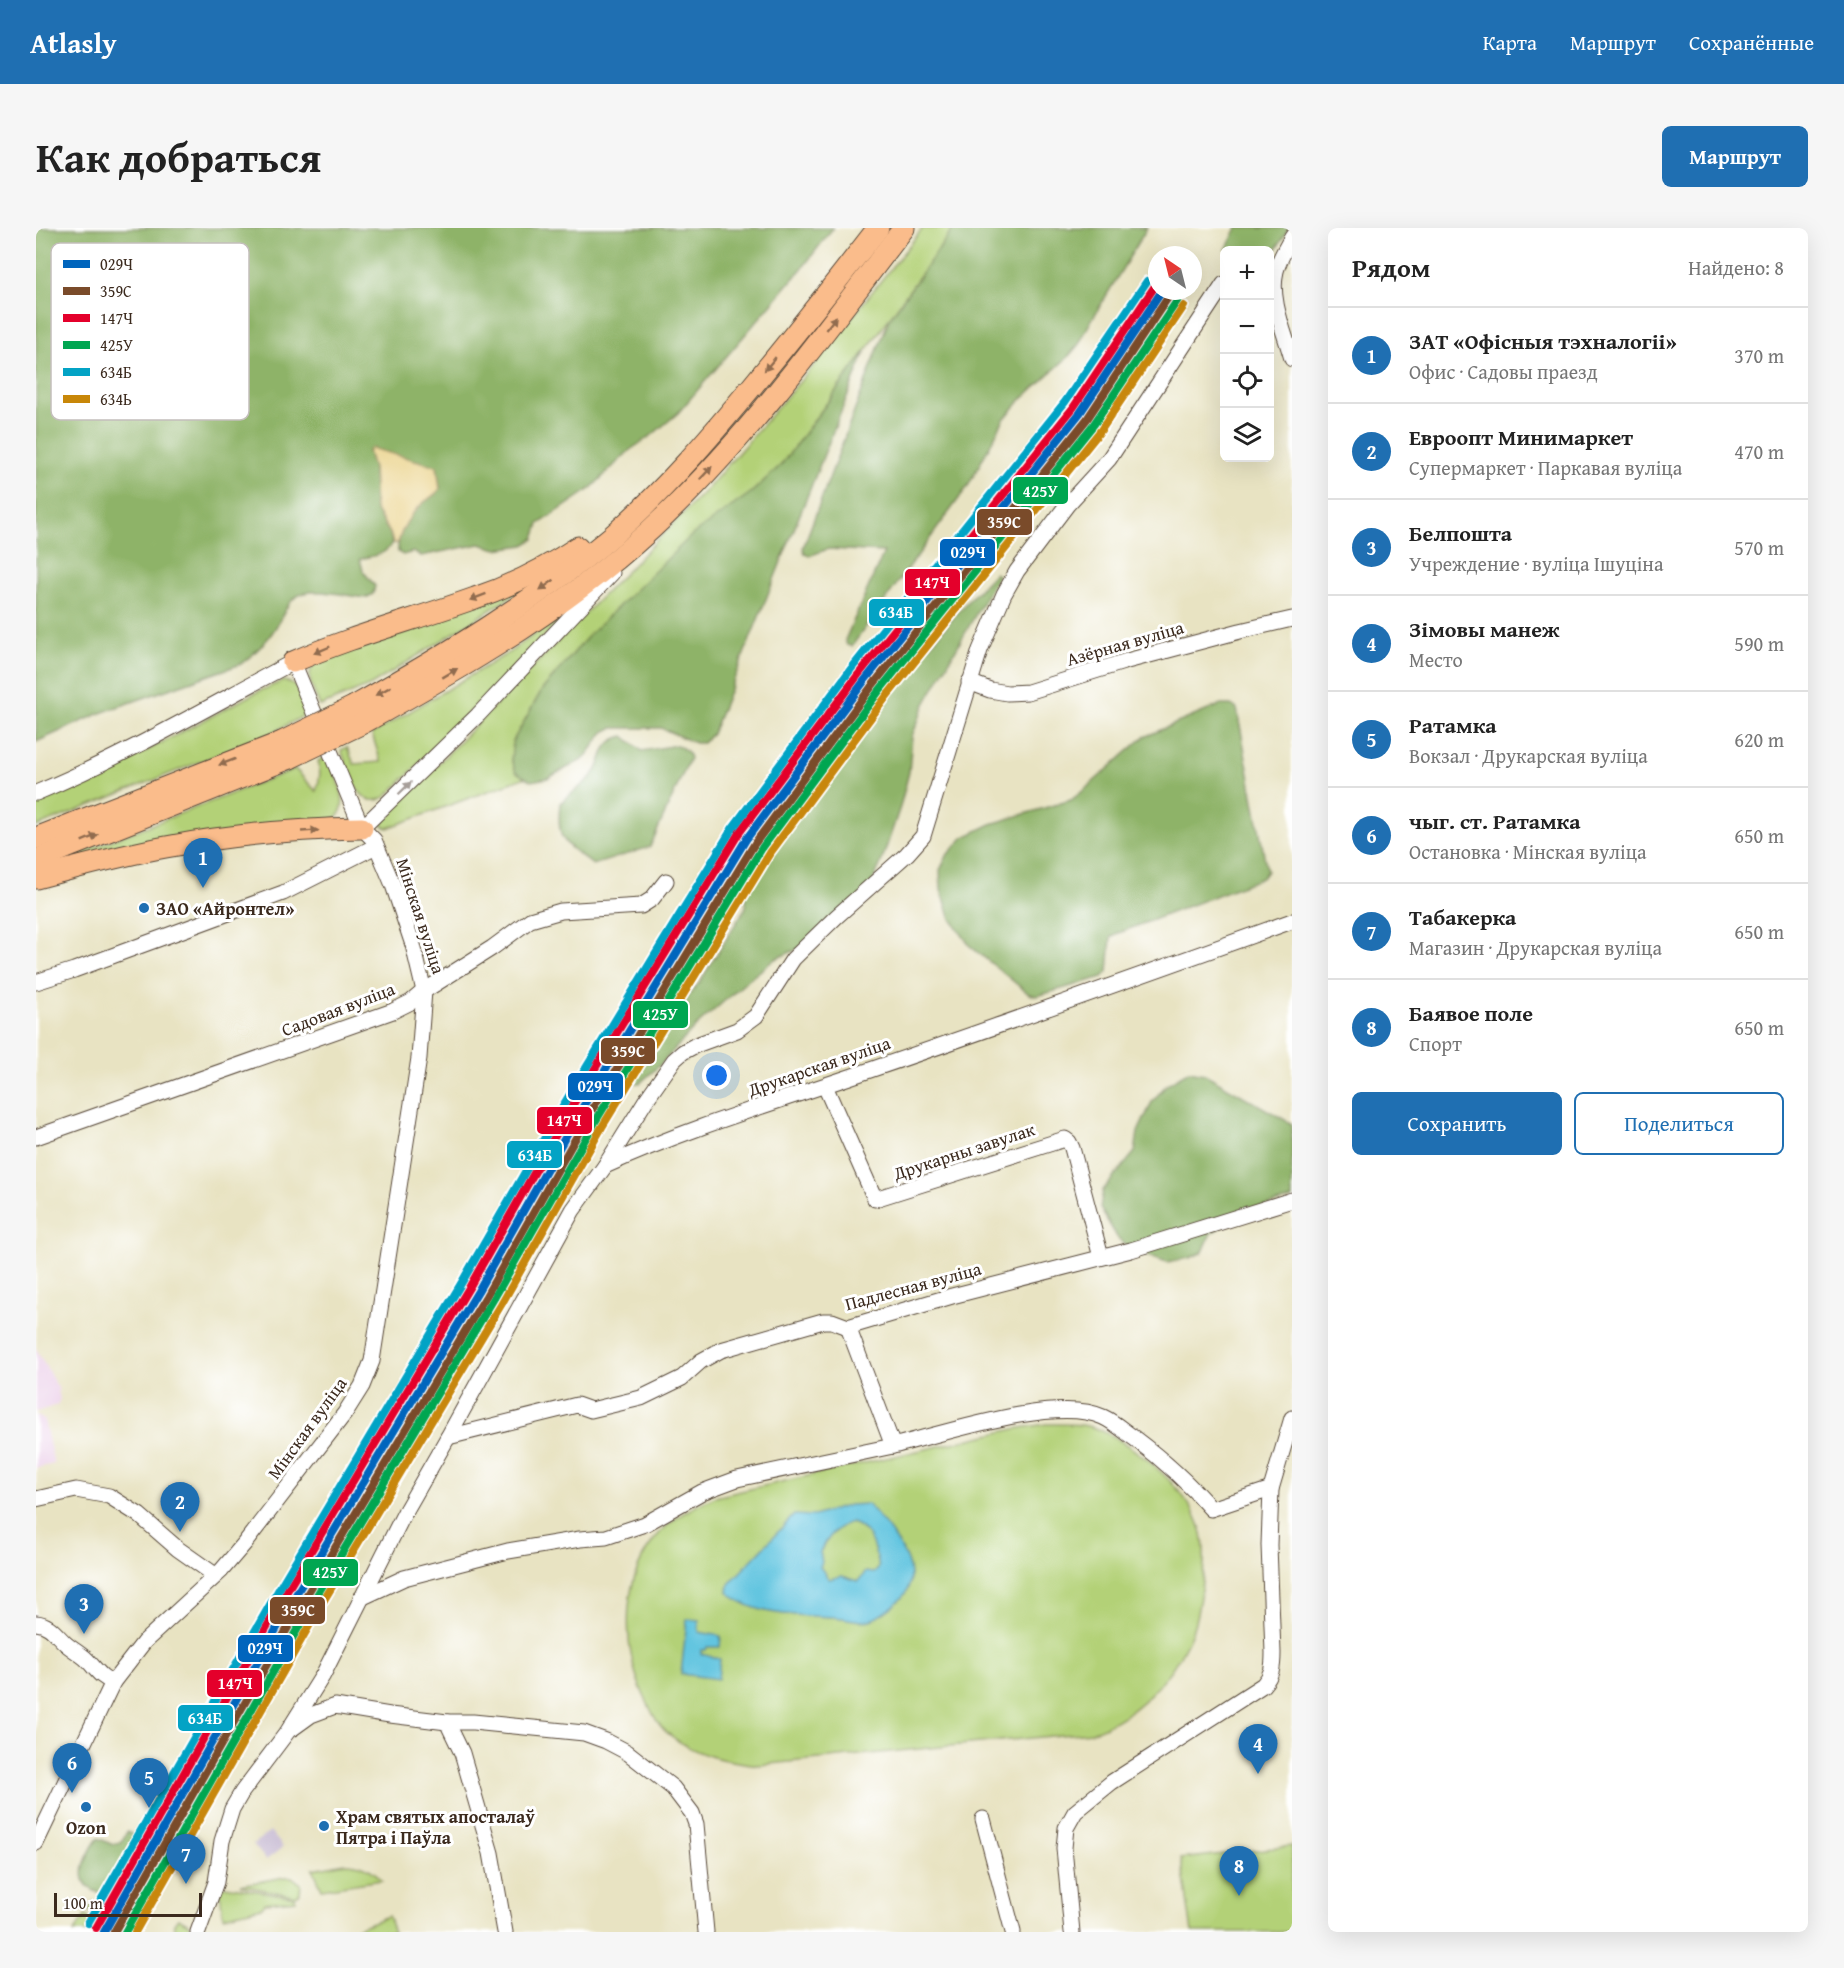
<!DOCTYPE html>
<html lang="ru">
<meta charset="utf-8">
<style>
:root{--surface:#fff;--page:#f6f6f6;--text:#222;--muted:#767676;--line:#e0e0e0;--accent:#1f6fb2}
body{margin:0;font-family:"Gentium Book Plus",serif;background:var(--page);color:var(--text)}
.controls{position:absolute;right:18px;top:18px;display:grid;overflow:hidden;border-radius:9px;box-shadow:0 6px 24px #0002}
.controls button{width:54px;height:54px;display:grid;place-items:center;padding:0;border:0;border-bottom:2px solid var(--line);background:var(--surface);color:var(--text);font:30px sans-serif}
.compass{position:absolute;left:1112px;top:18px;width:54px;height:54px;border-radius:50%;background:var(--surface);box-shadow:0 6px 24px #0002;rotate:325deg}
.scale{position:absolute;left:18px;bottom:15px;width:148px;box-sizing:border-box;padding-left:6px;border:3px solid #3b2a1e;border-top:0;font-size:16px;line-height:21px;white-space:nowrap;color:#3b2a1e;-webkit-text-stroke:4px #fff;paint-order:stroke}
.you{position:absolute;left:681px;top:848px;width:21px;height:21px;margin:-15px;border:4px solid #fff;border-radius:50%;background:#1a73e8;box-shadow:0 0 0 9px #1a73e833}
.badge{display:grid;place-items:center;width:39px;height:39px;border-radius:50%;background:var(--accent);color:#fff;font-size:20px;font-weight:700}
.pin{position:absolute;translate:-50% -50px;filter:drop-shadow(0 2px 3px #0008)}
.pin::after{content:'';position:absolute;top:32px;width:21px;height:18px;background:inherit;clip-path:polygon(0 0,100% 0,50% 100%)}
.list{margin:0;padding:0;list-style:none}
h2{display:flex;justify-content:space-between;align-items:center;height:78px;margin:0;padding:0 24px;font-size:26px}
h2 small{font-size:20px;font-weight:400;color:var(--muted)}
.list li{display:grid;grid-template-columns:39px 1fr auto;gap:18px;align-items:center;box-sizing:border-box;height:96px;padding:0 24px;border-top:2px solid var(--line)}
.list b{display:block;font-size:22px;white-space:nowrap}
.list p{margin:0;font-size:20px;white-space:nowrap;color:var(--muted)}
.list em{font-size:20px;font-style:normal;color:var(--muted)}
.actions{display:flex;gap:12px;padding:18px 24px}
.actions a{flex:1;padding:14px 0;border:2px solid var(--accent);border-radius:9px;text-align:center;font-size:21px;color:var(--accent)}
.actions .main{background:var(--accent);color:#fff}
.icon{flex:none;width:33px;height:33px;fill:none;stroke:currentColor;stroke-width:2;stroke-linecap:round;stroke-linejoin:round}
.map{position:relative;flex:none;width:1256px;height:1704px;overflow:hidden;border-radius:9px}
header{display:flex;align-items:center;gap:36px;box-sizing:border-box;height:84px;padding:0 30px;background:var(--accent);color:#fff}
header strong{font-size:28px}
nav{display:flex;gap:33px;margin-inline-start:auto;font-size:21px}
.intro{display:flex;align-items:center;justify-content:space-between;box-sizing:border-box;height:144px;padding:0 36px}
h1{margin:0;font-size:42px}
.button{padding:15px 27px;border-radius:9px;background:var(--accent);color:#fff;font-size:21px;font-weight:700}
main{display:flex;gap:36px;padding:0 36px}
aside{flex:1;background:var(--surface);border-radius:9px;box-shadow:0 6px 24px #0002}
.map>svg:first-child{display:block}
</style>
<header>
<strong>Atlasly</strong>
<nav><a>Карта</a><a>Маршрут</a><a>Сохранённые</a></nav>
</header>
<div class="intro"><h1>Как добраться</h1><a class="button">Маршрут</a></div>
<main>
<div class="map">
<svg width="1256" height="1704" viewBox="0 0 1256 1704">
<rect width="100%" height="100%" fill="#fff"/>
<filter id="ink" filterUnits="userSpaceOnUse"><feTurbulence type="fractalNoise" baseFrequency=".0167" numOctaves="2"/><feDisplacementMap in="SourceGraphic" scale="12" xChannelSelector="R" yChannelSelector="G"/><feConvolveMatrix kernelMatrix="1 2 1 2 8 2 1 2 1" color-interpolation-filters="sRGB"/></filter>
<filter id="wash" filterUnits="userSpaceOnUse"><feTurbulence type="fractalNoise" baseFrequency=".008" numOctaves="4" result="noise"/><feDisplacementMap in="SourceGraphic" scale="24" xChannelSelector="R" yChannelSelector="G"/><feGaussianBlur stdDeviation="1.35" result="paint"/><feColorMatrix in="noise" values="0 0 0 0 0 0 0 0 0 0 0 0 0 0 0 0 0 1.4 0 .05"/><feComposite in="paint" operator="in"/></filter>
<g filter="url(#wash)">
<rect width="100%" height="100%" fill="#e8e3c2"/>
<g fill="#ecd1ea">
<path d="M0 1121 23 1162 21 1163 24 1171 21 1177 0 1184Z"/>
<path d="M0 1187 8 1192 18 1236 0 1240Z"/>
</g>
<path fill="#cbbfd5" d="M234 1603 247 1619 230 1632 217 1616Z"/>
<g fill="#b3d177" stroke="#777e4a" stroke-width="1.5">
<path d="M887 0H918L829 124 745 237 716 264 555 405 506 462 477 513 480 544 490 549 352 600 349 599 346 596 348 591 672 260 773 143Z"/>
<path d="M516 343 335 457 284 478C278 463 266 446 281 434Z"/>
<path d="M541 375 352 567C323 588 313 542 305 522L311 519 318 536 345 534 336 506 474 424Z"/>
<path d="M247 453C263 454 267 472 273 485L236 505 0 599V574L82 538 219 465Z"/>
<path d="M292 528C299 548 320 581 294 594L9 638 259 541 280 563C284 552 285 544 282 533Z"/>
<path d="M1010 1196C1028 1196 1047 1195 1064 1202 1100 1218 1154 1262 1165 1302 1170 1319 1168 1343 1165 1361 1163 1378 1160 1397 1152 1413 1133 1453 1097 1490 1055 1504L723 1537C690 1533 661 1529 634 1507 623 1499 617 1487 611 1474 587 1426 583 1358 617 1313 634 1291 654 1280 679 1269L978 1201Z"/>
<path d="M1256 1618V1704H1156L1145 1631Z"/>
<path d="M309 1635C324 1635 336 1640 346 1652L286 1661 277 1641Z"/>
<path d="M249 1649H256L265 1656 264 1665 260 1668 204 1657Z"/>
<path d="M183 1657 259 1669 260 1672 229 1675 226 1679 187 1688Z"/>
<path d="M57 1674 71 1683 59 1704H38L49 1688 56 1691 59 1686 52 1682Z"/>
<path d="M352 1688 358 1704H317L316 1702Z"/>
<path d="M142 1690 155 1697 154 1704H140L138 1695Z"/>
</g>
<g fill="#8eb368" stroke="#646e43" stroke-width="1.5">
<path d="M0 0H797L768 38 642 185 616 207 594 222 553 262 503 296 498 311 488 317 461 321 444 316 385 328 377 324 367 327 362 324C361 305 372 289 385 276 392 270 399 268 404 261L401 239 332 223 337 240 339 281 354 305 356 315C350 327 337 328 324 331L327 343 339 358 337 366 330 370C312 368 291 362 274 364 253 366 249 384 240 399 231 414 218 426 205 436L67 484 0 514Z"/>
<path d="M918 0H1111L1055 93 1043 116 1032 129 985 172 968 191 932 258 816 418 811 417 809 412 848 324 792 321 773 328 769 326 767 320 853 91Z"/>
<path d="M1201 0H1253L1234 31V22H1190Z"/>
<path d="M829 124 676 506 667 515H659L625 500H576L568 504 548 531 512 550 495 553 480 544 475 532 477 513 506 462 555 405 657 306 716 264 745 237Z"/>
<path d="M959 345 962 347 889 476 876 508 873 544 864 579 845 635 827 675 780 713 739 731 711 753 660 798 625 836 604 855H598L595 850 600 838 618 812 641 791 652 768 663 755 710 679V670L701 660 711 641 775 558 929 376Z"/>
<path d="M1184 477H1195L1201 481 1231 643 1226 650 1080 706 1075 710 1072 744 1067 749 1001 768 993 766 934 718 915 691 905 661 904 642 912 626 928 609 955 596 1035 572 1048 562 1108 509Z"/>
<path d="M588 508 606 523 641 517 651 523 654 530 614 619 557 637C528 614 520 615 524 575 535 566 547 557 557 547 570 532 562 514 588 508Z"/>
<path d="M1153 843 1169 846 1256 896V971L1212 983 1175 1005 1167 1024 1154 1030 1131 1034 1095 1022 1081 1009 1064 980 1067 962 1099 924 1102 904 1116 874 1131 856Z"/>
<path d="M91 1604 108 1612 85 1654 68 1666C34 1659 49 1629 62 1610L75 1616 85 1614Z"/>
</g>
<path fill="#eeda9e" stroke="#94825e" stroke-width="1.5" d="M335 220 401 238 404 261C399 268 392 270 385 277 373 288 366 300 362 315H357L354 305 339 281 337 240 332 223Z"/>
<g fill="#62c5e0" stroke="#4e787f" stroke-width="1.5" fill-rule="evenodd">
<path d="M831 1276C847 1293 881 1332 873 1358 870 1367 863 1373 856 1379 850 1383 843 1389 837 1391 824 1396 809 1389 796 1389 763 1387 717 1389 692 1364L693 1356 758 1287 778 1288 813 1277ZM816 1294C830 1303 833 1305 838 1321 840 1329 844 1332 842 1340L838 1345 830 1344 822 1353 806 1348 793 1351 784 1339 786 1334 784 1324C791 1311 801 1297 816 1294Z"/>
<path d="M651 1391 663 1392V1404L685 1408 684 1419H671L670 1422H665V1426L684 1431 682 1451 645 1446Z"/>
</g>
</g>
<g filter="url(#ink)">
<g fill="none" stroke-linecap="round" stroke-linejoin="round">
<defs>
<g id="minor">
<path d="M1256 9C1250 20 1243 31 1240 43 1233 71 1249 105 1256 131"/>
<path d="M933 454 954 462 971 465 992 464 1091 433 1204 403 1256 391"/>
<path d="M0 565C89 528 172 479 257 434L326 600 338 612 357 657 377 717 388 763 383 830 336 1133 326 1158 309 1185 208 1316 185 1343 108 1414 77 1454 0 1615"/>
<path d="M326 600 442 487 576 345"/>
<path d="M0 754 38 742 247 665 340 618"/>
<path d="M789 858 839 971 1029 911 1033 914 1036 920 1065 1029"/>
<path d="M0 909 357 783 375 774 388 763 456 720 494 692 525 683 605 678 616 671 630 653"/>
<path d="M569 938C656 898 748 872 837 841 977 793 1117 743 1256 693"/>
<path d="M812 1099 857 1218C906 1206 1021 1167 1067 1189 1078 1194 1088 1203 1098 1210 1126 1231 1152 1254 1175 1281L1235 1261"/>
<path d="M412 1209 541 1177 555 1182 605 1170 646 1150 665 1133 685 1122 787 1093H796L812 1099 916 1068 1095 1022 1256 972"/>
<path d="M0 1271 40 1262 73 1268 103 1287 142 1321 179 1347"/>
<path d="M325 1370 368 1350 472 1323 544 1311 570 1309 609 1296 666 1264 701 1251 857 1218"/>
<path d="M0 1395C14 1396 20 1407 30 1416 36 1421 43 1425 49 1430 59 1439 64 1450 77 1454"/>
<path d="M411 1494H437L548 1505 570 1513 591 1524 637 1560 656 1585 660 1596 670 1704"/>
<path d="M257 1500 275 1487 299 1478 354 1487 411 1494 426 1525 455 1625 469 1704"/>
<path d="M947 1591 977 1704"/>
<path d="M162 1704 180 1654 186 1613 196 1581 206 1564 252 1503 287 1447 369 1284 412 1209 537 982 569 938 610 872 638 832 647 824 660 817 701 802 720 788 757 731 800 689 871 626 887 608 944 422 968 366 981 343 1031 277 1073 231 1188 56"/>
<path d="M1036 1704 1028 1620 1030 1600 1039 1584 1076 1554 1227 1457C1236 1447 1237 1439 1237 1425L1233 1317 1235 1261 1256 1190"/>
</g>
<g id="highway">
<path d="M257 434C316 408 378 392 439 370 475 358 510 340 542 319"/>
<path d="M319 478C408 428 498 374 576 308 628 263 674 209 718 156 760 105 801 53 842 0"/>
<path d="M327 495C434 436 542 373 630 287 719 201 793 98 868 0"/>
<path d="M0 610 246 514"/>
<path d="M0 632 254 530"/>
<path d="M0 650C43 639 86 627 130 619 194 607 261 601 326 600"/>
</g>
</defs>
<use href="#minor" stroke="#554637" stroke-width="17"/>
<use href="#highway" stroke="#554637" stroke-width="23"/>
<use href="#minor" stroke="#fff" stroke-width="15"/>
<use href="#highway" stroke="#fabc8b" stroke-width="21"/>
<defs>
<g id="highway-bridge">
<path d="M246 514 319 478"/>
<path d="M254 530 327 495"/>
</g>
</defs>
<use href="#highway-bridge" stroke="#554637" stroke-width="23" stroke-linecap="butt"/>
<use href="#highway-bridge" stroke="#fabc8b" stroke-width="21"/>
<defs>
<path id="rail-1" d="M68 1704 262 1363 442 1063 543 885 711 610 829 452 1044 185 1126 63"/>
<path id="rail-2" d="M78 1704 270 1368 450 1068 551 890 719 615 836 458 1051 191 1133 68"/>
<path id="rail-3" d="M60 1700 254 1358 434 1058 535 880 703 605 822 447 1037 180 1119 58"/>
<path id="rail-4" d="M89 1704 278 1372 457 1072 559 894 726 620 843 463 1058 196 1141 73"/>
<path id="rail-5" d="M52 1695 247 1354 426 1054 528 876 696 601 815 441 1029 174 1111 53"/>
<path id="rail-6" d="M99 1704 285 1377 465 1077 566 899 734 625 850 469 1065 202 1148 78"/>
</defs>
<use href="#rail-1" stroke="#fff" stroke-width="12"/>
<use href="#rail-2" stroke="#fff" stroke-width="12"/>
<use href="#rail-3" stroke="#fff" stroke-width="12"/>
<use href="#rail-4" stroke="#fff" stroke-width="12"/>
<use href="#rail-5" stroke="#fff" stroke-width="12"/>
<use href="#rail-6" stroke="#fff" stroke-width="12"/>
<use href="#rail-1" stroke="#0065bd" stroke-width="8"/>
<use href="#rail-2" stroke="#7a4b2a" stroke-width="8"/>
<use href="#rail-3" stroke="#e4002b" stroke-width="8"/>
<use href="#rail-4" stroke="#00a651" stroke-width="8"/>
<use href="#rail-5" stroke="#03a3c5" stroke-width="8"/>
<use href="#rail-6" stroke="#c88708" stroke-width="8"/>
</g>
<defs><path id="oneway-solid" d="M-6-.8H1V-3.2L6.5 0L1 3.2V.8H-6Z" transform="scale(1.5)"/></defs>
<g fill="#916c4f">
<use href="#oneway-solid" transform="translate(795 95) rotate(-52)"/>
<use href="#oneway-solid" transform="translate(734 136) rotate(130)"/>
<use href="#oneway-solid" transform="translate(670 245) rotate(-47)"/>
<use href="#oneway-solid" transform="translate(511 357) rotate(145)"/>
<use href="#oneway-solid" transform="translate(442 369) rotate(159)"/>
<use href="#oneway-solid" transform="translate(286 422) rotate(157)"/>
<use href="#oneway-solid" transform="translate(414 445) rotate(-31)"/>
<use href="#oneway-solid" transform="translate(347 463) rotate(151)"/>
<use href="#oneway-solid" transform="translate(191 534) rotate(159)"/>
<use href="#oneway-solid" transform="translate(274 603) rotate(-3)"/>
<use href="#oneway-solid" transform="translate(54 610) rotate(-22)"/>
</g>
<use fill="#a79f9a" href="#oneway-solid" transform="translate(369 560) rotate(-44)"/>
</g>
<g fill="#1f6fb2" stroke="#fff" stroke-width="2">
<circle cx="108" cy="680" r="6"/>
<circle cx="50" cy="1579" r="6"/>
<circle cx="288" cy="1598" r="6"/>
</g>
<g text-anchor="middle" dominant-baseline="central" stroke-width="6" stroke-linejoin="round" paint-order="stroke">
<g font-size="18" fill="#3b2a1e" stroke="#fff">
<text transform="translate(1089 415) rotate(-16)">Азёрная вуліца</text>
<text transform="translate(385 688) rotate(72)">Мінская вуліца</text>
<text transform="translate(302 781) rotate(-21)">Садовая вуліца</text>
<text transform="translate(783 838) rotate(-19)">Друкарская вуліца</text>
<text transform="translate(928 923) rotate(-18)">Друкарны завулак</text>
<text transform="translate(877 1058) rotate(-15)">Падлесная вуліца</text>
<text transform="translate(271 1200) rotate(-54)">Мінская вуліца</text>
</g>
<g font-size="18" font-weight="bold" fill="#3b2a1e" stroke="#fff" text-anchor="start">
<text x="120" y="680">ЗАО «Айронтел»</text>
<text x="300" y="1588">Храм святых апосталаў<tspan x="300" dy="21">Пятра і Паўла</tspan></text>
<text x="50" y="1599" text-anchor="middle">Ozon</text>
</g>
</g>
<rect x="15" y="15" width="198" height="177" rx="9" fill="#fff" stroke="#c4bfbc" stroke-width="1.5"/>
<rect x="27" y="32" width="27" height="8" fill="#0065bd"/>
<rect x="27" y="59" width="27" height="8" fill="#7a4b2a"/>
<rect x="27" y="86" width="27" height="8" fill="#e4002b"/>
<rect x="27" y="113" width="27" height="8" fill="#00a651"/>
<rect x="27" y="140" width="27" height="8" fill="#03a3c5"/>
<rect x="27" y="167" width="27" height="8" fill="#c88708"/>
<g font-size="16" fill="#3b2a1e">
<text x="64" y="42">029Ч</text>
<text x="64" y="69">359С</text>
<text x="64" y="96">147Ч</text>
<text x="64" y="123">425У</text>
<text x="64" y="150">634Б</text>
<text x="64" y="177">634Ь</text>
</g>
<g stroke="#fff" stroke-width="2">
<rect x="976" y="248" width="57" height="29" rx="6" fill="#00a651"/>
<rect x="940" y="280" width="57" height="28" rx="6" fill="#7a4b2a"/>
<rect x="903" y="310" width="57" height="29" rx="6" fill="#0065bd"/>
<rect x="868" y="340" width="57" height="29" rx="6" fill="#e4002b"/>
<rect x="832" y="370" width="57" height="29" rx="6" fill="#03a3c5"/>
<rect x="596" y="772" width="57" height="29" rx="6" fill="#00a651"/>
<rect x="564" y="809" width="56" height="28" rx="6" fill="#7a4b2a"/>
<rect x="531" y="844" width="57" height="29" rx="6" fill="#0065bd"/>
<rect x="500" y="878" width="57" height="29" rx="6" fill="#e4002b"/>
<rect x="470" y="912" width="57" height="29" rx="6" fill="#03a3c5"/>
<rect x="266" y="1330" width="57" height="29" rx="6" fill="#00a651"/>
<rect x="233" y="1368" width="57" height="29" rx="6" fill="#7a4b2a"/>
<rect x="201" y="1406" width="57" height="29" rx="6" fill="#0065bd"/>
<rect x="170" y="1441" width="57" height="29" rx="6" fill="#e4002b"/>
<rect x="141" y="1476" width="57" height="28" rx="6" fill="#03a3c5"/>
</g>
<g font-size="16" text-anchor="middle" font-weight="bold" fill="#fff">
<text x="1004" y="269">425У</text>
<text x="968" y="300">359С</text>
<text x="932" y="330">029Ч</text>
<text x="896" y="360">147Ч</text>
<text x="860" y="390">634Б</text>
<text x="624" y="792">425У</text>
<text x="592" y="829">359С</text>
<text x="559" y="864">029Ч</text>
<text x="528" y="898">147Ч</text>
<text x="499" y="933">634Б</text>
<text x="294" y="1350">425У</text>
<text x="262" y="1388">359С</text>
<text x="229" y="1426">029Ч</text>
<text x="199" y="1461">147Ч</text>
<text x="169" y="1496">634Б</text>
</g>
</svg>
<div class="controls">
<button>+</button>
<button>−</button>
<button><svg class="icon" aria-label="locate" viewBox="0 0 24 24"><circle cx="12" cy="12" r="6"/><path d="M12 2v4M12 18v4M2 12h4M18 12h4"/></svg></button>
<button><svg class="icon" aria-label="layers" viewBox="0 0 24 24"><path d="M12 4l9 5-9 5-9-5zM3 14l9 5 9-5"/></svg></button>
</div>
<svg class="compass" viewBox="-18 -18 36 36"><path d="M0-13l5 13h-10z" fill="#e53935"/><path d="M0 13l5-13h-10z" fill="#767676"/></svg>
<div class="scale">100 m</div>
<div class="you"></div>
<div class="pin badge" style="left:167px;top:660px">1</div>
<div class="pin badge" style="left:144px;top:1304px">2</div>
<div class="pin badge" style="left:48px;top:1406px">3</div>
<div class="pin badge" style="left:1222px;top:1546px">4</div>
<div class="pin badge" style="left:113px;top:1580px">5</div>
<div class="pin badge" style="left:36px;top:1565px">6</div>
<div class="pin badge" style="left:150px;top:1656px">7</div>
<div class="pin badge" style="left:1203px;top:1668px">8</div>
</div>
<aside>
<h2>Рядом<small>Найдено: 8</small></h2>
<ul class="list">
<li><span class="badge">1</span><div><b>ЗАТ «Офісныя тэхналогіі»</b><p>Офис · Садовы праезд</p></div><em>370 m</em></li>
<li><span class="badge">2</span><div><b>Евроопт Минимаркет</b><p>Супермаркет · Паркавая вуліца</p></div><em>470 m</em></li>
<li><span class="badge">3</span><div><b>Белпошта</b><p>Учреждение · вуліца Ішуціна</p></div><em>570 m</em></li>
<li><span class="badge">4</span><div><b>Зімовы манеж</b><p>Место</p></div><em>590 m</em></li>
<li><span class="badge">5</span><div><b>Ратамка</b><p>Вокзал · Друкарская вуліца</p></div><em>620 m</em></li>
<li><span class="badge">6</span><div><b>чыг. ст. Ратамка</b><p>Остановка · Мінская вуліца</p></div><em>650 m</em></li>
<li><span class="badge">7</span><div><b>Табакерка</b><p>Магазин · Друкарская вуліца</p></div><em>650 m</em></li>
<li><span class="badge">8</span><div><b>Баявое поле</b><p>Спорт</p></div><em>650 m</em></li>
</ul>
<div class="actions"><a class="main">Сохранить</a><a>Поделиться</a></div>
</aside>
</main>
